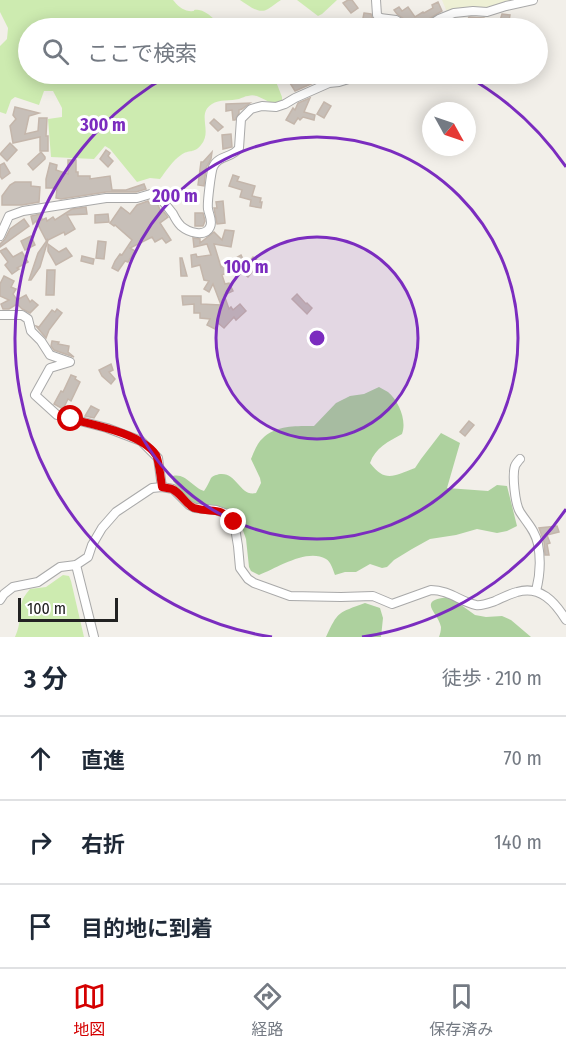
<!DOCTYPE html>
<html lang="ja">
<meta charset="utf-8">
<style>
:root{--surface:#fff;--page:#f2f2f3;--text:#1f2937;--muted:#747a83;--line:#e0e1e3;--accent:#d40000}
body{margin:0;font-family:"Fira Sans Condensed","Noto Sans JP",sans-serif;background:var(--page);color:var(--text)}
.compass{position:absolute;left:422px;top:102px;width:54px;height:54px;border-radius:50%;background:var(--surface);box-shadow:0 3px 15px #0003;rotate:130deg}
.scale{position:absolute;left:18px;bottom:15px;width:100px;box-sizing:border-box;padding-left:6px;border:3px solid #222;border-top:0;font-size:16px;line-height:21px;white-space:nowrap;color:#222;-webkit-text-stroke:4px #fff;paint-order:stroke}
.stop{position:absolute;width:18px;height:18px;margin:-14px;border:4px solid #d40000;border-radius:50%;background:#fff}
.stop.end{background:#d40000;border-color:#fff;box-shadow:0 2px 6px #0008}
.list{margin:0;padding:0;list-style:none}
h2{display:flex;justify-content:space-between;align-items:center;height:78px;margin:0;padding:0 24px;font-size:26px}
h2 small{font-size:20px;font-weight:400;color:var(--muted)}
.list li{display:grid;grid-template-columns:39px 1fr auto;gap:18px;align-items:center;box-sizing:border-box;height:84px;padding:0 24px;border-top:2px solid var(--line)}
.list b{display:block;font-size:22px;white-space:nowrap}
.list em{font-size:20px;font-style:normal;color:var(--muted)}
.icon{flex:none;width:33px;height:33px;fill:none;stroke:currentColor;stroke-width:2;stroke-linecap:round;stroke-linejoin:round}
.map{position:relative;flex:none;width:566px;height:637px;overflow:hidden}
.search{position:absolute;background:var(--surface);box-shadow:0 3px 15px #0003;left:18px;right:18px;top:18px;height:66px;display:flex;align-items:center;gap:15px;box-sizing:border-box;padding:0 21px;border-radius:33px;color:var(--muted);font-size:22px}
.sheet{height:330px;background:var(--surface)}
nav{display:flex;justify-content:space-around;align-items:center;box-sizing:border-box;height:84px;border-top:2px solid var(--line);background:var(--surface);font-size:16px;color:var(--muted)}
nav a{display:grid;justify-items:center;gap:3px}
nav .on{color:var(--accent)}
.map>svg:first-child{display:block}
</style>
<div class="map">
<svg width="566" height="637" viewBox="0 0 566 637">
<rect width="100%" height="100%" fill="#f2efe9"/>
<path fill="#eef0d5" d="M442 0H523L449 17Z"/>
<g fill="#cdebb0">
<path d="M0 0H173C177 5 182 10 189 11 198 12 190 9 199 10 207 11 218 22 222 28H28V74H273L282 97V102C269 108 261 92 248 96 245 96 242 98 239 99 231 101 219 99 212 104 196 114 213 131 201 145 194 154 189 149 181 155 173 160 166 171 160 179L150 178 137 182 110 149 105 146 94 159 51 157 48 119 62 117V108L53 91H44L39 105 15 97 11 100 6 114 0 112V46L7 39 8 28 0 12Z"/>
<path d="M240 0H281C276 3 273 6 268 9 259 15 248 5 240 0Z"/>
<path d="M297 0H337L322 14 318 16Z"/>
<path d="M63 575 69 576 71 581 84 637H15C22 622 18 615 22 602 23 597 27 593 30 589L46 587Z"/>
</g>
<g fill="#add19e">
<path d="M379 387C382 389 385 390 388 392 399 401 407 421 402 434 389 441 375 448 370 463 385 483 394 476 415 468L421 459 441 433 460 443 447 488 488 491 497 485 507 486 517 526 507 531 497 533 477 529 456 535 430 539 412 549 394 560 387 567 382 568 370 564 356 572H345L335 575C333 570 331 562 326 559 307 548 277 568 259 575L251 571 249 567 246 539 241 525 223 509 213 505 197 506 192 504 173 481V476C186 473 193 488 204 491 207 487 209 482 211 478 214 475 216 475 220 474 237 472 240 497 256 493L261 483 260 478 251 459C254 452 257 443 263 438 276 425 297 426 314 426L336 403 350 396 364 394Z"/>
<path d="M450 597 475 615 486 617 502 616 511 620 531 637H439C440 634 441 631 441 627 438 612 415 600 450 597Z"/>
<path d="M365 603 380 608 383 618 381 637H326C338 611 338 613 365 603Z"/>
</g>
<g fill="#c7bfb8" stroke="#c4b6ab" stroke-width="1.5">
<path d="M348 0H352L358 8 351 13 343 3Z"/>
<path d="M438 2 442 11 422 23 419 28H413L411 24 397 14 394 10 399 7 402 11 408 7 415 17 423 12 424 13 433 8 432 5Z"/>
<path d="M364 13 371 14 373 20 371 28H361Z"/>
<path d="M502 14 510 15 508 26 499 24Z"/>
<path d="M469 17 484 18 486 19 483 26 468 19Z"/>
<path d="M307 74H346L330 77V74L320 80 295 91 290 83 295 80 296 81Z"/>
<path d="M310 98 304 112 315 115 314 120 303 117 300 120 298 118 294 124 286 120 293 108 295 110 298 103Z"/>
<path d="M324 102 331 106 324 118 317 114Z"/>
<path d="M250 103 242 109 239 110V113L235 120H233L232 110 226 111V104Z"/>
<path d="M15 107 39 113 29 116 25 134 38 131 39 118H47L46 136H48V151H40V137L13 143 10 126 16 119 13 115Z"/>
<path d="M214 119 223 127 218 131 210 123Z"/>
<path d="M231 134 232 147 223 149 222 135Z"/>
<path d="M10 143 17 150 7 161 0 154Z"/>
<path d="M106 150 110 153 108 156 113 161 108 167 100 159Z"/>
<path d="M41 152 45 157V159L33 170 28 164Z"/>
<path d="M212 152 211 159 206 168 204 186 198 185 201 162H203Z"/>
<path d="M68 160H76V172H78V176H90V179L110 176 112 190H126L144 184 146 189 136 192H106L61 199 56 198 57 188H46V179L50 163 57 165 56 170 68 174Z"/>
<path d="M4 163 10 173 2 179 0 176V165Z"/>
<path d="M233 175 239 177 237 181 255 186 252 196 261 198 260 202H262L261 208 250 206 251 200 240 197 242 190 229 186Z"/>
<path d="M15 182H31V186L40 187 39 202 22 205H2V196L10 185Z"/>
<path d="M148 201 149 203 154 201 158 205 161 212 163 211 168 217 160 223 171 240 166 243 162 238 155 242 152 237 130 248 135 251 128 262 125 261 118 271 112 268 115 261 120 254 122 255 132 240 115 225 114 226 110 223 121 207 130 214 137 205Z"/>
<path d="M223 201 225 223 217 224 214 208H217L216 202Z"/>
<path d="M86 207 87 214 67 215 75 229 65 235 64 232 48 240 40 267 31 280H29L38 253 48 239 46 240 36 221 33 224 31 216 41 214 42 220 46 218 47 221 53 217 55 220 72 209Z"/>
<path d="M195 213H203L205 221 203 226H195Z"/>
<path d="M108 214 109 222 95 223V215Z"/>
<path d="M24 219 29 226 0 247V244L5 239 10 229Z"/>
<path d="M225 230 234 231 231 247 214 244 221 267 241 255 246 265 253 257 260 263 248 277 236 267 222 275 225 284 229 283 233 291 224 295 229 309 231 307 233 310 240 304 246 311 236 320 234 317 224 328 218 323 215 329 207 325 210 319 200 318V313H194V304L183 305 182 296H201V304L221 305 213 284 209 292 204 289 209 281 204 280 200 265 192 267 191 255 196 254 197 257 211 255 207 244 194 247 193 238 200 239V243L214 232 222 240Z"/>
<path d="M31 236 35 245 25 250 21 241Z"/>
<path d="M98 241 106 242 104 259 96 258Z"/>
<path d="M48 244 59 252 66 248 72 256 56 265 48 251Z"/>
<path d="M6 248 13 257 22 252 28 262 17 268 19 269 12 274 5 265 8 262 0 251Z"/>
<path d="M82 256 94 259 93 264 81 261Z"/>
<path d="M180 258H182L187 276H181Z"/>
<path d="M47 270H55L54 295H46Z"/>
<path d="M4 276 14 281 11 287 16 289 13 294 17 300 26 295 30 302 32 300 38 305 30 313 22 309 17 304 9 309H3L1 304 9 300 0 296V284Z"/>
<path d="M297 294 306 304 307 303 312 308 307 314 292 299Z"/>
<path d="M57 309 62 313 49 330 46 338 36 326 39 327 52 310 55 312Z"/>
<path d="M52 341 59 342 58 344 69 346 68 352 74 357 54 350 51 346Z"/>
<path d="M111 364 113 370 109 372 115 379 111 384 102 376 99 370Z"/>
<path d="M71 375 76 377 75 379 80 382 71 401 68 399 63 409 54 404 61 391 63 392Z"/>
<path d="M91 406 99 410 94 418 85 416Z"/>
<path d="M469 421 474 425 465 436 460 432Z"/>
<path d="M557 526 559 532 547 535 550 543 547 544 549 555H545L544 542 539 528Z"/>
</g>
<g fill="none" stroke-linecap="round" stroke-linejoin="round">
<defs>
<g id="street">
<path d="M376 0 377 15 380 18 377 28"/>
<path d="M380 18 396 20 407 28"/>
<path d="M425 28 439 19 454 13 473 11 487 12 506 6 533 0"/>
<path d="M0 236 9 216 23 211 106 198H137L154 193C162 199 167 206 173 214 175 218 178 223 181 226 188 232 205 238 210 227 213 221 209 215 208 209 207 203 211 172 213 167 218 155 233 158 239 148L241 119 251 109 262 106 276 107 285 104 295 98 329 83 339 82 352 78 356 74"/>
<path d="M0 315H22L28 319 31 331 41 341 50 355 70 362 50 368 35 395 57 415 107 428 141 441 158 458 162 487"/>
<path d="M520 459C519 460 515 465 515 466 512 475 515 504 520 512 527 523 535 530 538 544 541 560 540 576 536 591"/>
<path d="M76 565 94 637"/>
<path d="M0 600 4 594 13 587 38 582 60 567 76 565 88 557 92 545 102 528 116 512 152 488 162 487 173 489 189 505 195 508 216 510 227 514 234 522 238 546 240 568 248 579 254 583 290 596 341 597 373 596 392 604 431 590C449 590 461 602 476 605 482 606 489 603 495 601 502 598 509 594 517 592 540 585 555 602 566 620"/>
</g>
</defs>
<use href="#street" stroke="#a9a9a9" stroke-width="10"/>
<use href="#street" stroke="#fff" stroke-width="8"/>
</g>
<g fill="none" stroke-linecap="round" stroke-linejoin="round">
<path stroke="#d40000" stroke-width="8" d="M71 419C95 425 142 434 156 455 159 461 161 480 162 487 166 488 169 488 172 489 181 493 185 504 194 508 213 514 217 505 234 522"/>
</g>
<circle cx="317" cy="338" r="101" fill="#7b2cbf" fill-opacity=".12"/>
<g fill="none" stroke="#7b2cbf" stroke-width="3">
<circle cx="317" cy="338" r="101"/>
<circle cx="317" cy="338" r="201"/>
<path d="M566 509A302 302 0 0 1 362 637M272 637A302 302 0 0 1 171 74M463 74A302 302 0 0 1 566 167"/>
</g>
<circle cx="317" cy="338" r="9" fill="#7b2cbf" stroke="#fff" stroke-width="3"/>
<g font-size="18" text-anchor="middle" font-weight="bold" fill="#7b2cbf" stroke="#fff" stroke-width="6" stroke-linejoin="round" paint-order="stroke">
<text x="103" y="131">300 m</text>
<text x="175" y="202">200 m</text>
<text x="246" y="273">100 m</text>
</g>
</svg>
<svg class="compass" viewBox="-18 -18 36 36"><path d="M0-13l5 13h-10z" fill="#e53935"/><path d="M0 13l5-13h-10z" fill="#747a83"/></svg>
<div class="scale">100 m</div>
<div class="stop" style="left:71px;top:419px"></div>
<div class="stop end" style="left:234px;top:522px"></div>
<div class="search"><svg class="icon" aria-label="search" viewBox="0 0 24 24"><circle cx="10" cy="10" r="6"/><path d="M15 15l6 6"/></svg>ここで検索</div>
</div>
<section class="sheet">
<h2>3 分<small>徒歩 · 210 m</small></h2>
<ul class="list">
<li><svg class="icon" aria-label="ahead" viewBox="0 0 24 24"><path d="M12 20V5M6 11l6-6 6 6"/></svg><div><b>直進</b></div><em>70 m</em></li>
<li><svg class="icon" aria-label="right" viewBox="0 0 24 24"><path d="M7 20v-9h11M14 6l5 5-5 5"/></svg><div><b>右折</b></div><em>140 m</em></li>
<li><svg class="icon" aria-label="arrive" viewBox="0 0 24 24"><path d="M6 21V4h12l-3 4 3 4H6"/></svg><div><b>目的地に到着</b></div></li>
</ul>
</section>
<nav>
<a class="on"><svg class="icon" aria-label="map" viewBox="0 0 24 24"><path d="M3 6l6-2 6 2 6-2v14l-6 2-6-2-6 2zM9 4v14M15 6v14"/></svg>地図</a>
<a><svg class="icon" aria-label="directions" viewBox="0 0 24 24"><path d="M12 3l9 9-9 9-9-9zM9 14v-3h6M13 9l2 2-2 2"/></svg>経路</a>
<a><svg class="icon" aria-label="saved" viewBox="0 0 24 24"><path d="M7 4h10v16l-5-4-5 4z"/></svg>保存済み</a>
</nav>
